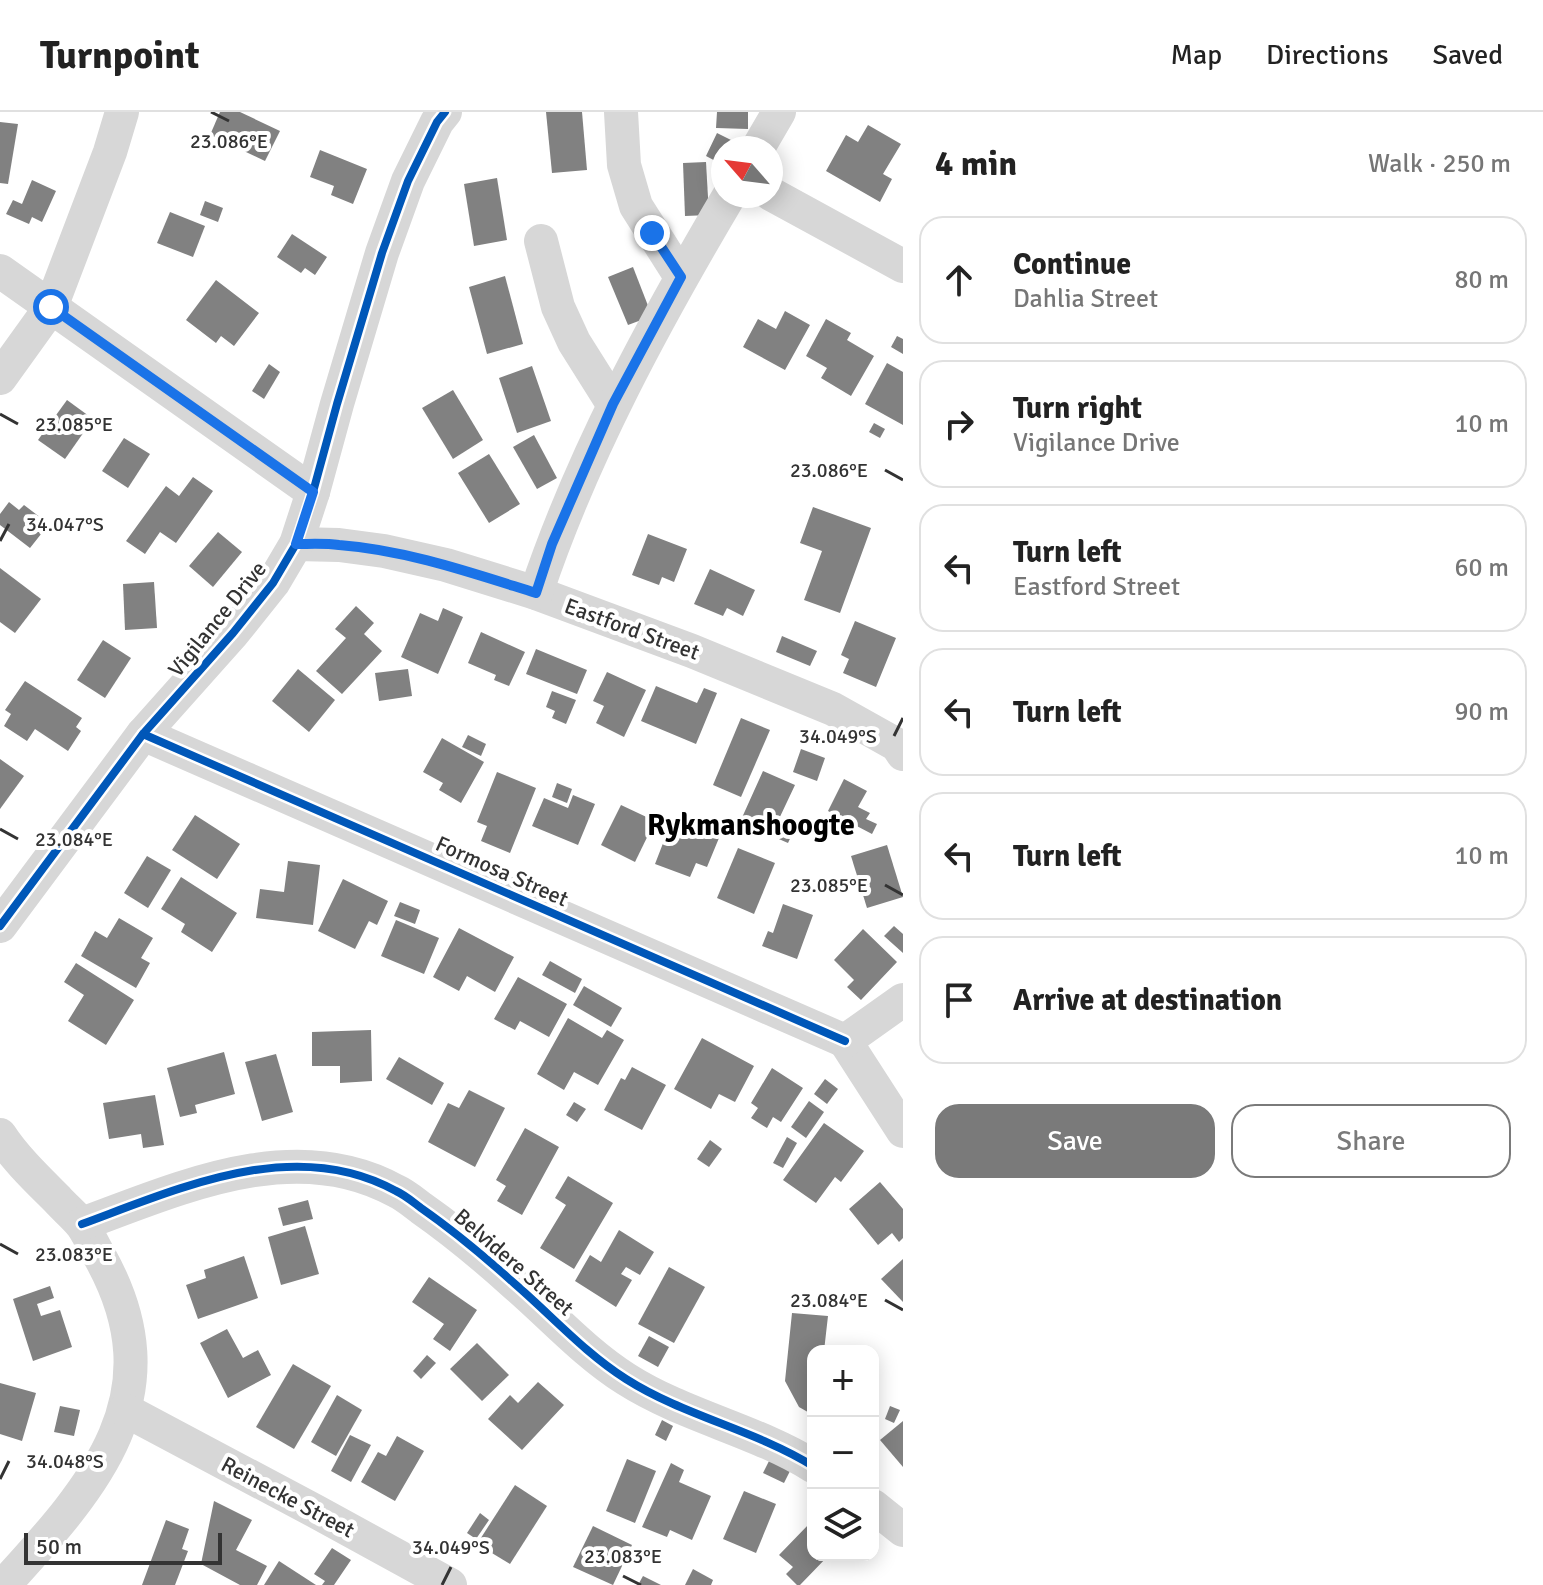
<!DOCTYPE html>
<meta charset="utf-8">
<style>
:root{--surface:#fff;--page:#f6f6f6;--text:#222;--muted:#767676;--line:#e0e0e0;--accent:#7a7a7a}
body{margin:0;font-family:Signika,sans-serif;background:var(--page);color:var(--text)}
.controls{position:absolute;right:24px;bottom:24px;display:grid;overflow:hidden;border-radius:16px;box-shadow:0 4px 20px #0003}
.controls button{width:72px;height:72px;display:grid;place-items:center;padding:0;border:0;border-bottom:2px solid var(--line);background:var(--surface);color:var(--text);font:40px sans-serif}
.compass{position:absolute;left:711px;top:24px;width:72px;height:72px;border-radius:50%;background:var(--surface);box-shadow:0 4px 20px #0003;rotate:298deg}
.scale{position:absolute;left:24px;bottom:20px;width:198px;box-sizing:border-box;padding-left:8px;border:4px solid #333;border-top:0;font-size:22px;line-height:28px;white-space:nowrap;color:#333;-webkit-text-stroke:6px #fff;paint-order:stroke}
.stop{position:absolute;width:24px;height:24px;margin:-18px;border:6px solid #1a73e8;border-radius:50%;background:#fff}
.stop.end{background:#1a73e8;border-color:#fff;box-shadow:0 2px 8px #0008}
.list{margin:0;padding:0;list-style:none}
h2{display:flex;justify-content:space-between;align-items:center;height:104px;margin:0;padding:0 32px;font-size:34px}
h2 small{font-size:26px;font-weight:400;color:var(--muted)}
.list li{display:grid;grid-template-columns:52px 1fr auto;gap:24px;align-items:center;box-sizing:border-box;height:128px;margin:0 16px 16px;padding:0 16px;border:2px solid var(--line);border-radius:24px}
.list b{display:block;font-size:30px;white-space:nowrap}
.list p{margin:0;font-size:26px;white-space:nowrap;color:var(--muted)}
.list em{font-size:26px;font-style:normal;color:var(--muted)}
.actions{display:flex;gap:16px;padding:24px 32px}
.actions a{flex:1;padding:18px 0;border:2px solid var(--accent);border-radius:24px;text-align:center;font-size:28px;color:var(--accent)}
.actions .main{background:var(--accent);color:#fff}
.icon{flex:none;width:44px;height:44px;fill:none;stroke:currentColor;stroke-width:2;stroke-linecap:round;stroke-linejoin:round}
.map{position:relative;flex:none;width:903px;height:1473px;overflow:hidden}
header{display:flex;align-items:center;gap:48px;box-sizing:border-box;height:112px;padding:0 40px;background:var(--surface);border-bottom:2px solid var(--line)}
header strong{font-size:38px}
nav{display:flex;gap:44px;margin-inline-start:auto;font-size:28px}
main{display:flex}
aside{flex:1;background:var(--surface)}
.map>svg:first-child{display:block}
</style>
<header>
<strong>Turnpoint</strong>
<nav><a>Map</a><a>Directions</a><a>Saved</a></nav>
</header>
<main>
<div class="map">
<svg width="903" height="1473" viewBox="0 0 903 1473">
<rect width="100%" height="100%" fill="#fff"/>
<g fill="#818181">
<path d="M220 0H240L280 19 265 49 210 23Z"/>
<path d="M546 0H582L587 58 552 61Z"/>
<path d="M717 0H748V17L716 16Z"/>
<path d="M0 10 18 12 8 72 0 71Z"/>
<path d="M868 13 901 32 883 62 892 67 880 90 826 59 846 23 858 30Z"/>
<path d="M717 21 735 30 732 36H723V53L706 44Z"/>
<path d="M320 38 367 57 353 92 331 83 334 74 310 65Z"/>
<path d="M706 50 709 103 685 104 683 51Z"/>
<path d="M497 66 507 128 474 134 464 72Z"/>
<path d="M32 68 56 79 42 110 32 105 29 112 6 102 13 88 22 92Z"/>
<path d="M205 89 223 96 218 110 200 103Z"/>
<path d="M170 100 205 114 193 145 157 131Z"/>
<path d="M292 122 327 145 315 163 305 156 301 161 277 145Z"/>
<path d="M633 155 652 204 628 213 608 165Z"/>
<path d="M505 164 523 232 487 242 469 175Z"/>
<path d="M216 168 259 201 234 234 221 224 216 231 186 208Z"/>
<path d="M785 199 810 213 785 258 743 235 758 207 776 217Z"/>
<path d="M826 207 851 221 847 228 874 244 851 284 821 266 827 256 806 244Z"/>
<path d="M897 224 903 227V242L891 235Z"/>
<path d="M887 251 903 260V313L865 292Z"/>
<path d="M269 252 280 260 264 287 252 279Z"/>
<path d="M532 254 551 309 517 321 499 266Z"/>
<path d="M453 278 483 328 453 347 422 296Z"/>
<path d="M67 288 93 307 65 347 38 328Z"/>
<path d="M874 311 885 317 880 326 869 320Z"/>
<path d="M534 323 557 366 537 377 513 335Z"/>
<path d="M124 326 150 342 128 376 102 359Z"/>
<path d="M489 342 520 392 489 411 458 361Z"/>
<path d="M193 365 213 379 176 431 160 420 145 442 126 429 166 374 179 384Z"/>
<path d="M9 390 19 398 24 393 49 412 30 436 0 413V402Z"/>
<path d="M813 395 871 416 840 501 804 488 822 439 800 431Z"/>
<path d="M218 420 242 440 213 475 189 454Z"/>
<path d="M648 422 687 437 674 470 662 465 659 473 632 463Z"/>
<path d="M0 456 41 487 15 521 0 510Z"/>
<path d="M710 457 755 478 743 504 727 496 723 504 694 492Z"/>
<path d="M154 470 157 516 125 518 123 472Z"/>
<path d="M356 494 374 511 364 522 382 539 342 582 316 559 346 526 335 517Z"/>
<path d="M443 496 463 505 438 562 401 545 420 501 438 509Z"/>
<path d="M855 509 896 526 876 575 843 561 849 547 841 543Z"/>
<path d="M481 520 525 540 509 574 494 568 496 563 468 551Z"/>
<path d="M782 524 817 539 810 554 776 540Z"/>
<path d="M103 528 131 546 105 586 77 568Z"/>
<path d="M536 537 587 558 577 582 526 562Z"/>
<path d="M298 557 335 588 309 620 272 589Z"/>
<path d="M408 557 412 584 379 589 375 561Z"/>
<path d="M607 560 646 578 624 625 596 611 604 594 593 589Z"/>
<path d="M25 569 82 606 76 615 81 619 68 639 35 617 27 629 4 614 11 602 5 598Z"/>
<path d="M656 574 697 591 704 576 717 581 696 632 641 609Z"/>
<path d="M552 579 576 588 566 612 552 606 555 599 546 595Z"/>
<path d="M741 606 770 618 741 685 713 673Z"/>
<path d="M468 623 486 632 481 644 462 635Z"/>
<path d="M442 626 484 650 461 691 439 678 443 671 423 660Z"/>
<path d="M801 637 825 646 817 669 793 660Z"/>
<path d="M0 647 24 664 0 697Z"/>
<path d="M763 659 795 673 778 709 795 716 788 731 740 710Z"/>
<path d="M497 660 536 676 510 741 481 729 487 714 477 710Z"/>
<path d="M844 667 867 679 858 695 870 701 866 707 877 712 872 722 828 699Z"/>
<path d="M557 671 572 677 567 691 552 685Z"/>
<path d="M573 683 595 692 578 733 532 714 544 686 568 696Z"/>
<path d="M621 693 655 709 635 750 601 733Z"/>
<path d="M195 703 240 732 217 767 172 738Z"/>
<path d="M672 708 719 726 707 755 696 751 690 765 655 752Z"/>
<path d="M887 733 903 785 867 796 851 744Z"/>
<path d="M738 736 775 751 754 802 717 786Z"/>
<path d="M147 744 171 758 148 796 124 781Z"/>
<path d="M288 749 320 753 313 813 256 806 260 777 284 780Z"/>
<path d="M181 765 237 801 212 840 181 820 185 812 161 797Z"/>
<path d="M343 767 388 789 377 813 369 809 355 837 318 819Z"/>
<path d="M400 790 420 798 415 812 394 804Z"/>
<path d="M783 792 813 803 797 847 762 834 768 819 773 821Z"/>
<path d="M119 806 153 826 141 846 150 851 136 876 81 844 95 819 107 826Z"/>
<path d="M396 808 439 826 424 862 381 844Z"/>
<path d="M894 814 903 822V841L884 824Z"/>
<path d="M459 816 514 845 495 880 467 864 459 879 433 865Z"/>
<path d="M863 817 897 850 861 888 847 875 854 868 834 848Z"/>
<path d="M550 849 582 867 575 881 542 863Z"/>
<path d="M76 851 134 888 106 933 68 909 84 883 64 870Z"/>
<path d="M518 865 567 892 549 925 520 909 515 918 494 907Z"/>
<path d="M584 874 622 896 611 915 573 893Z"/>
<path d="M568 906 602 926 607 918 624 928 598 973 574 960 564 978 537 962Z"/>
<path d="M371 918 372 969 340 971V954H312V920Z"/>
<path d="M702 926 754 954 735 990 719 982 711 997 674 977Z"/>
<path d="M224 940 235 982 195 993 197 1001 180 1005 167 956Z"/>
<path d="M276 942 293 1000 262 1009 245 950Z"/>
<path d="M399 945 444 971 432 993 386 967Z"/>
<path d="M632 955 666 973 642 1018 604 998 621 966 625 968Z"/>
<path d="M772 956 803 976 781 1010 773 1005 767 1016 751 1006 758 996 751 991Z"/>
<path d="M825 967 838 977 827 992 814 982Z"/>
<path d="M469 978 505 996 475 1055 428 1030 448 991 459 996Z"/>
<path d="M155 983 164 1033 143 1036 141 1022 109 1027 103 991Z"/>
<path d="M809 989 824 1000 806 1026 791 1015Z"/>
<path d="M574 990 586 997 577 1010 566 1003Z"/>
<path d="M824 1011 864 1039 841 1070 835 1065 816 1091 783 1068Z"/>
<path d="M525 1016 559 1035 522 1103 497 1089 506 1074 496 1068Z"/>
<path d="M787 1025 797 1031 783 1056 773 1051Z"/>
<path d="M710 1028 722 1037 709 1055 697 1047Z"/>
<path d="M568 1064 613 1091 574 1157 540 1136 566 1093 555 1086Z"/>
<path d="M880 1070 903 1097V1126L899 1130 892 1121 878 1133 849 1097Z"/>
<path d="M308 1088 313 1107 283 1114 278 1096Z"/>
<path d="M305 1114 319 1162 281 1173 268 1125Z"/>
<path d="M619 1118 654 1140 640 1163 626 1155 621 1162 632 1168 616 1195 575 1169 590 1143 601 1150Z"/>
<path d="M244 1144 258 1186 198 1207 186 1173 206 1166 204 1158Z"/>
<path d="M903 1147V1190L881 1167Z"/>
<path d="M669 1155 705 1175 674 1231 638 1212Z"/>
<path d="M429 1165 477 1198 450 1239 433 1227 444 1212 412 1190Z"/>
<path d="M50 1174 54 1186 37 1192 41 1204 60 1198 72 1235 33 1249 13 1187Z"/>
<path d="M792 1201 828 1204 824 1239H813V1303L799 1295 785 1269Z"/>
<path d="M227 1217 243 1246 258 1238 271 1263 228 1286 200 1231Z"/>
<path d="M649 1224 669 1235 658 1255 638 1244Z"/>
<path d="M477 1231 509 1263 482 1289 450 1257Z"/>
<path d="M427 1243 436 1251 421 1267 413 1259Z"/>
<path d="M293 1252 331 1274 294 1337 256 1315Z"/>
<path d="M538 1270 564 1293 522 1338 488 1307 510 1283 518 1291Z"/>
<path d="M0 1271 36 1281 22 1329 0 1322Z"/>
<path d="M337 1283 362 1298 336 1344 311 1330Z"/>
<path d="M60 1294 80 1298 74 1324 54 1320Z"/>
<path d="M890 1294 900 1298 894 1311 885 1307Z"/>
<path d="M662 1308 673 1314 666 1329 655 1323Z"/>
<path d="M903 1309V1355L880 1328Z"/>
<path d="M350 1323 371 1333 351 1370 331 1359Z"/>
<path d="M397 1324 424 1339 395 1389 361 1370 378 1340 386 1344Z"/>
<path d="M627 1347 656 1359 635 1411 606 1399Z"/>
<path d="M770 1347 791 1357 784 1371 763 1361Z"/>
<path d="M671 1351 684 1358 679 1370 711 1384 692 1428 670 1418 667 1425 642 1415Z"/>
<path d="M515 1373 547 1394 510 1452 477 1432Z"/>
<path d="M744 1379 776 1392 756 1441 723 1427Z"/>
<path d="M214 1389 252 1408 236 1438 267 1454 257 1473H240L201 1452Z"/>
<path d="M480 1401 489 1408 476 1427 467 1421Z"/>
<path d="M166 1408 189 1417 182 1437 188 1439 175 1473H142Z"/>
<path d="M809 1412 813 1416V1443H829L800 1473H797L786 1462 793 1455 779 1443Z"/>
<path d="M593 1414 632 1433 613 1473 573 1455Z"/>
<path d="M332 1436 351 1448 334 1473H322L325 1469 314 1462Z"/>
<path d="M279 1449 316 1473H264Z"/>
<path d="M693 1457 713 1468 711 1473H685Z"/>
<path d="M643 1464 661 1473H638Z"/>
</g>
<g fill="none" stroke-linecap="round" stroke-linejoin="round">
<g stroke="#d7d7d7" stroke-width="34">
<path d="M621 0 624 53 636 94 681 165"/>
<path d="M758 36 779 0"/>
<path d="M771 82 903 154"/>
<path d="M541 129 558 195 574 230 613 292"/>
<path d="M0 159 313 380"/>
<path d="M0 266 51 195 110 40 122 0"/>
<path d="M296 432 339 433 384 439 446 453 536 481 692 539 833 597 897 633 903 642"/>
<path d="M536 481C583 341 654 211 729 84"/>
<path d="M143 622 845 929"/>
<path d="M0 814 143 622 233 521 273 471 296 432 313 380 337 292 382 141 408 69 437 10 445 0"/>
<path d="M845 929 903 1019"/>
<path d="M845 929 903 888"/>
<path d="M0 1023C15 1046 37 1067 57 1087 65 1096 75 1104 82 1113 89 1123 94 1135 100 1145 177 1283 95 1373 4 1473"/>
<path d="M82 1112C180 1076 295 1023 396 1079 405 1083 413 1090 421 1096 454 1119 485 1145 515 1172 552 1204 585 1241 626 1267 684 1304 755 1318 813 1354"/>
<path d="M125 1298 315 1399 450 1473"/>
<path d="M873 1394 903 1418"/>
</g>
<defs>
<g id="cycleway">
<path d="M143 622 845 929"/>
<path d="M0 814 143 622 233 521 273 471 296 432 313 380 337 292 382 141 408 69 437 10 445 0"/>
<path d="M82 1112C180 1076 295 1023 396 1079 405 1083 413 1090 421 1096 454 1119 485 1145 515 1172 552 1204 585 1241 626 1267 684 1304 755 1318 813 1354"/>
</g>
</defs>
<use href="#cycleway" stroke="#fff" stroke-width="13"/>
<use href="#cycleway" stroke="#0057b8" stroke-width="8"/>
</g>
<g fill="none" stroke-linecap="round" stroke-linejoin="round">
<path stroke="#1a73e8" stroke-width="10" d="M51 195 313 380 296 432C310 432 325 431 339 433 406 438 472 461 536 481L552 432 613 292 681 165 652 121"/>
</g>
<path fill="none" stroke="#333" stroke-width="3" d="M211 0 229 9M0 302 18 312M885 358 903 368M0 429 9 412M894 624 903 606M0 717 18 727M885 773 903 783M0 1132 18 1142M885 1188 903 1198M0 1367 9 1349M623 1464 641 1473M442 1473 451 1455"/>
<g text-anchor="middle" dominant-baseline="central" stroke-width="8" stroke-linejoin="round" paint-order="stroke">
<g font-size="22" fill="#333" stroke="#fff">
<text transform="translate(217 507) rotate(-51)">Vigilance Drive</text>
<text transform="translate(632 517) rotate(20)">Eastford Street</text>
<text transform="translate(502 759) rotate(24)">Formosa Street</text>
<text transform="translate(514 1150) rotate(41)">Belvidere Street</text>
<text transform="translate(288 1385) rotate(28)">Reinecke Street</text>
</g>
<g font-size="30" font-weight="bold" fill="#000" stroke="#fff">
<text x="751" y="713">Rykmanshoogte</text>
</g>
</g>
<g font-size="20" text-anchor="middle" fill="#333" stroke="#fff" stroke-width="8" stroke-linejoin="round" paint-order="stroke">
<text x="229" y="36">23.086°E</text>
<text x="74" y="319">23.085°E</text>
<text x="829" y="365">23.086°E</text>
<text x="65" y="419">34.047°S</text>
<text x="838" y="631">34.049°S</text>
<text x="74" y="734">23.084°E</text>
<text x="829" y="780">23.085°E</text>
<text x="74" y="1149">23.083°E</text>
<text x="829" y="1195">23.084°E</text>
<text x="65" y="1356">34.048°S</text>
<text x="451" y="1442">34.049°S</text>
<text x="623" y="1451">23.083°E</text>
</g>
</svg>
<div class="controls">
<button>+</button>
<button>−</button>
<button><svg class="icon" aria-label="layers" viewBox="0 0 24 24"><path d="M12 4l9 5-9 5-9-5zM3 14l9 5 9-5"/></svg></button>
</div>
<svg class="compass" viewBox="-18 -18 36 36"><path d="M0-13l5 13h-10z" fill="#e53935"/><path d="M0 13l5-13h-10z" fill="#767676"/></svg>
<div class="scale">50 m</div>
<div class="stop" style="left:51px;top:195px"></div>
<div class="stop end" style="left:652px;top:121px"></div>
</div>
<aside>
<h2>4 min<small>Walk · 250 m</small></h2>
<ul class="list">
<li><svg class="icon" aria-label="ahead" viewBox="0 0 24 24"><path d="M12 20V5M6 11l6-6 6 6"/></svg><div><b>Continue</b><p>Dahlia Street</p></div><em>80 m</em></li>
<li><svg class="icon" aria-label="right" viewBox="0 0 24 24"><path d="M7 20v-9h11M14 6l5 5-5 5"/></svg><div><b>Turn right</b><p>Vigilance Drive</p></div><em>10 m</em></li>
<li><svg class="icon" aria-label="left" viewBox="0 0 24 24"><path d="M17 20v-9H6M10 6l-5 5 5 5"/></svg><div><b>Turn left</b><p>Eastford Street</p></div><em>60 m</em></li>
<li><svg class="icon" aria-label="left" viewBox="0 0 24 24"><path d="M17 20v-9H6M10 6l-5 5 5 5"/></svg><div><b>Turn left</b></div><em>90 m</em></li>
<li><svg class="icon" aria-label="left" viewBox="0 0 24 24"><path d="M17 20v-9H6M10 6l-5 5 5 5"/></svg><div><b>Turn left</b></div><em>10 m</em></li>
<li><svg class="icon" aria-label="arrive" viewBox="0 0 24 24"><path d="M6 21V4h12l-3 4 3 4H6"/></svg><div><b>Arrive at destination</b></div></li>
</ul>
<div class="actions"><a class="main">Save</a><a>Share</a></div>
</aside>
</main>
